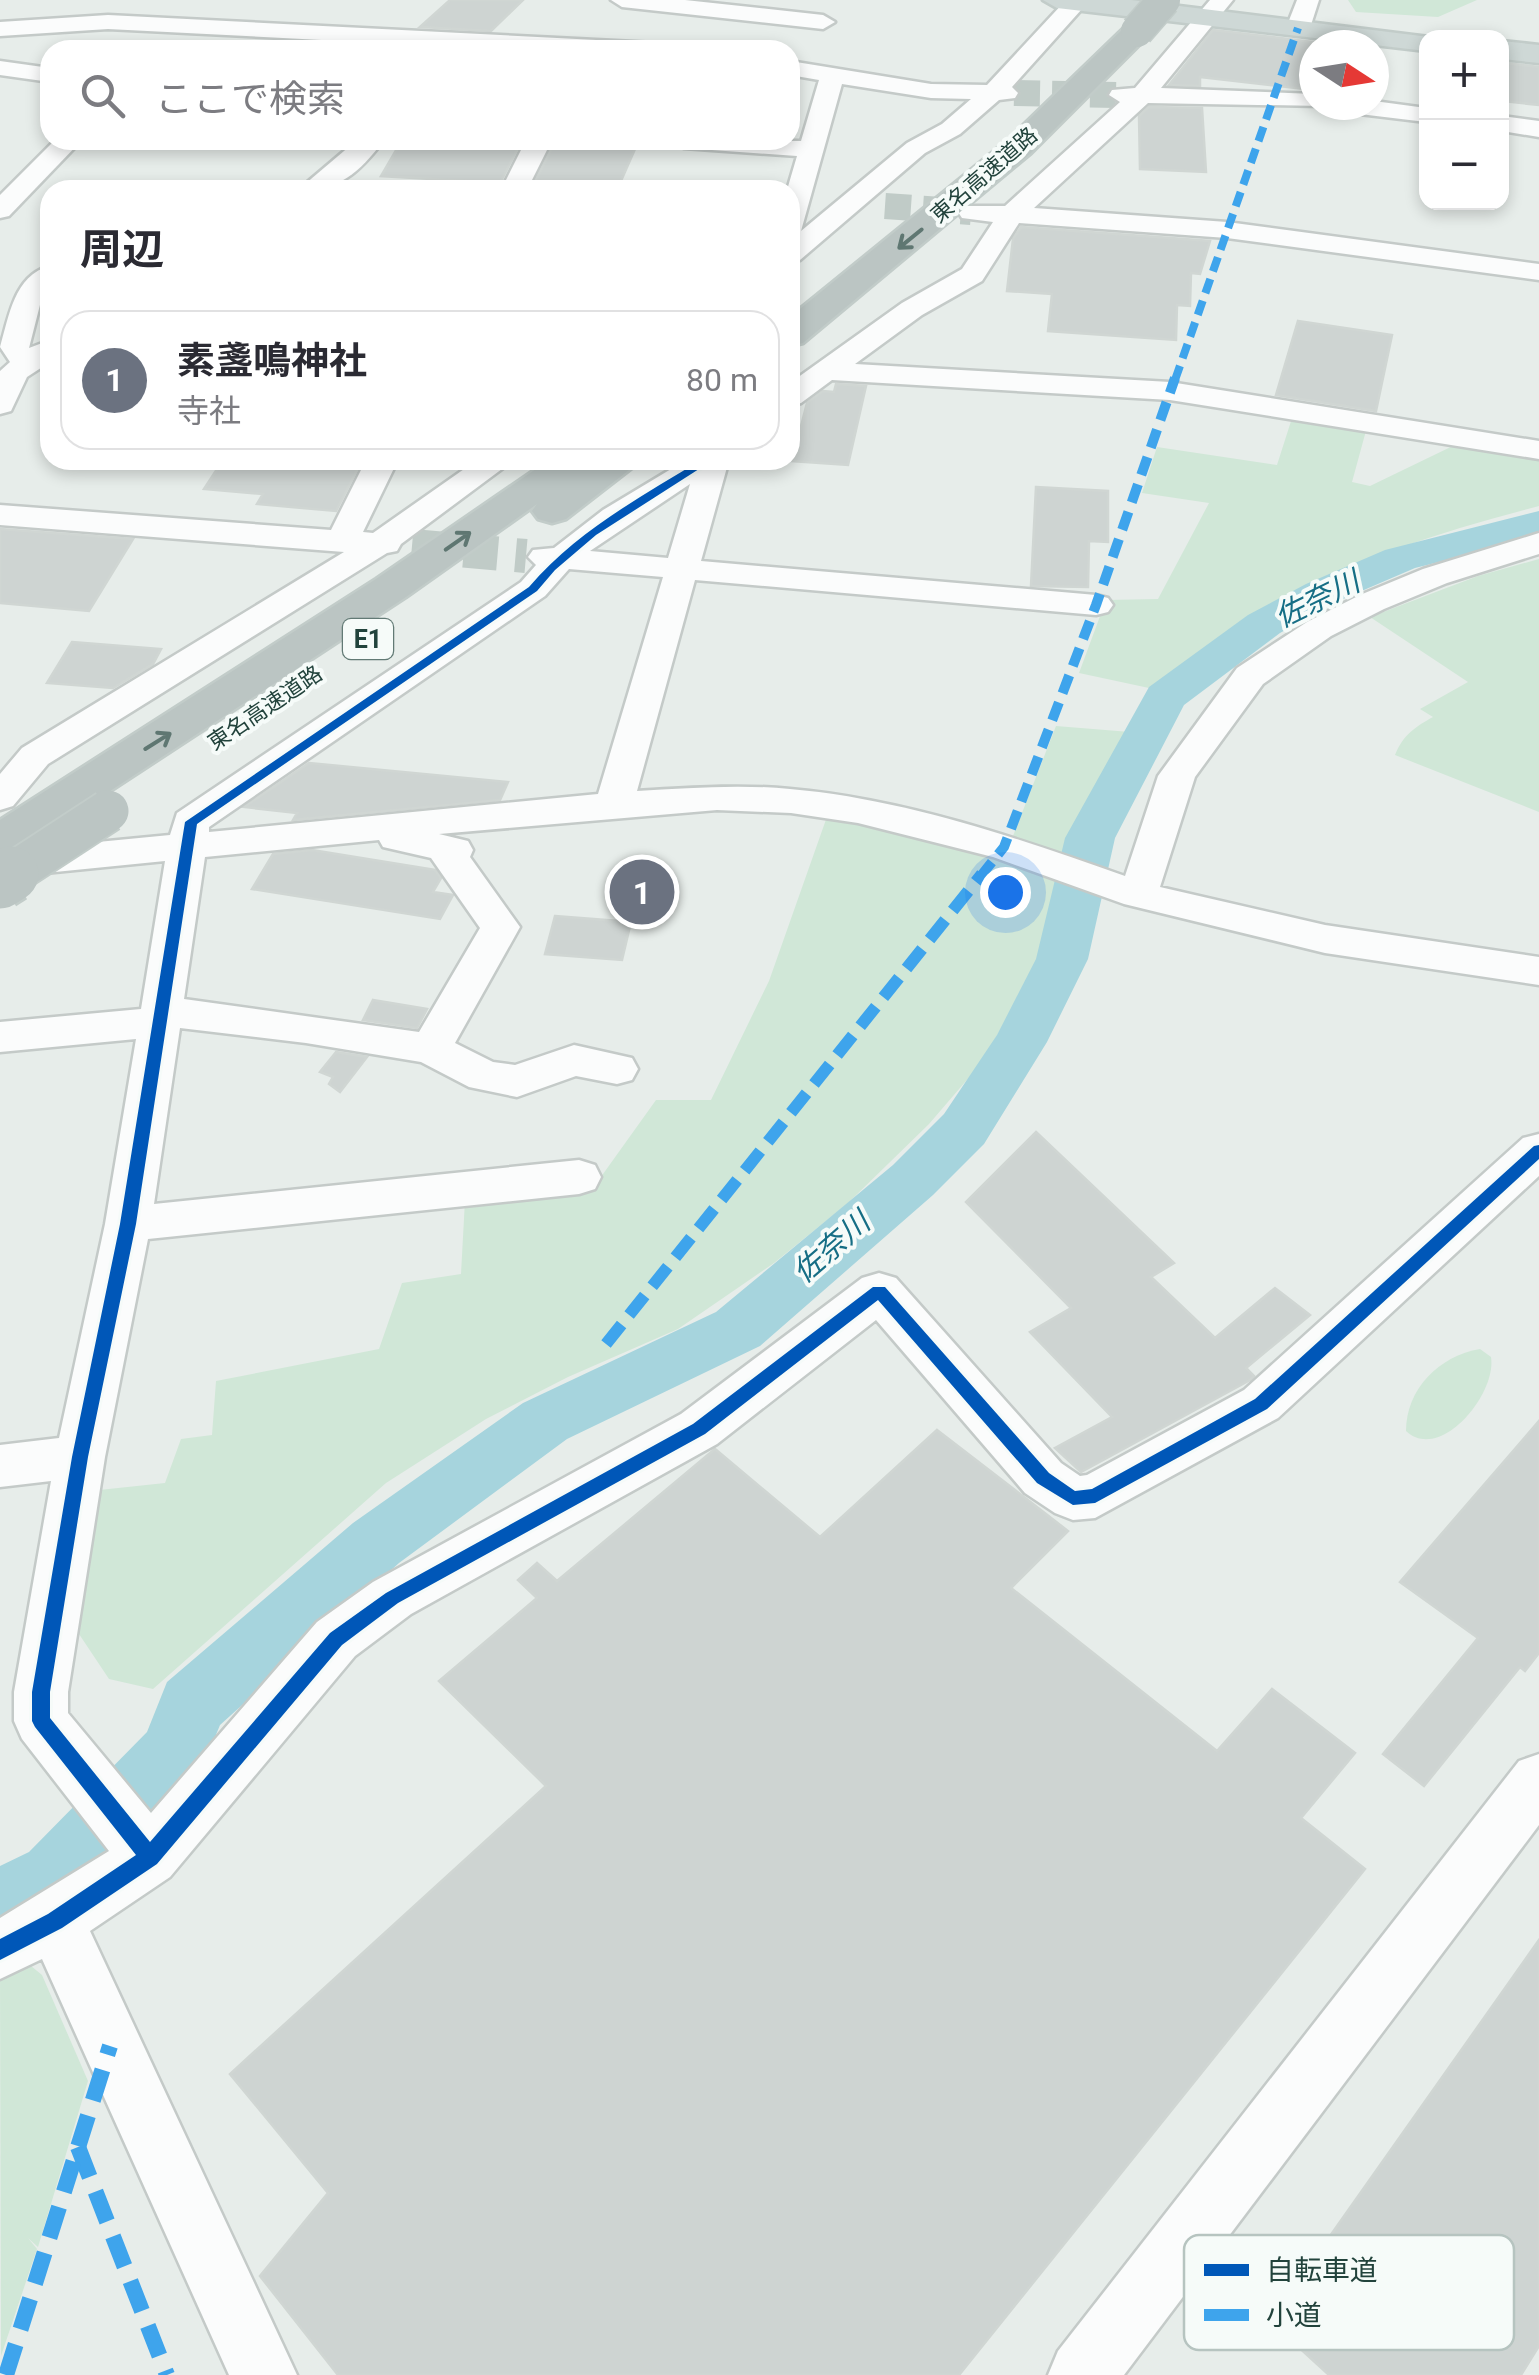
<!DOCTYPE html>
<html lang="ja">
<meta charset="utf-8">
<style>
:root{--surface:#fff;--page:#f2f2f3;--text:#2b2b33;--muted:#7c7c81;--line:#e1e1e2;--accent:#db2777}
body{margin:0;font-family:Roboto,"Noto Sans JP",sans-serif;background:var(--page);color:var(--text)}
.controls{position:absolute;right:30px;top:30px;display:grid;overflow:hidden;border-radius:20px;box-shadow:0 5px 15px #0003}
.controls button{width:90px;height:90px;display:grid;place-items:center;padding:0;border:0;border-bottom:2px solid var(--line);background:var(--surface);color:var(--text);font:50px sans-serif}
.compass{position:absolute;left:1299px;top:30px;width:90px;height:90px;border-radius:50%;background:var(--surface);box-shadow:0 5px 15px #0003;rotate:102deg}
.you{position:absolute;left:1005px;top:892px;width:35px;height:35px;margin:-25px;border:8px solid #fff;border-radius:50%;background:#1a73e8;box-shadow:0 0 0 15px #1a73e833}
.badge{display:grid;place-items:center;width:65px;height:65px;border-radius:50%;background:var(--accent);color:#fff;font-size:32px;font-weight:700}
.pin{position:absolute;translate:-50% -50%;border:5px solid #fff;box-shadow:0 2px 10px #0006}
.list{margin:0;padding:0;list-style:none}
h2{display:flex;justify-content:space-between;align-items:center;height:130px;margin:0;padding:0 40px;font-size:42px}
h2 small{font-size:32px;font-weight:400;color:var(--muted)}
.list li{display:grid;grid-template-columns:65px 1fr auto;gap:30px;align-items:center;box-sizing:border-box;height:140px;margin:0 20px 20px;padding:0 20px;border:2px solid var(--line);border-radius:30px}
.list b{display:block;font-size:38px;white-space:nowrap}
.list p{margin:0;font-size:32px;white-space:nowrap;color:var(--muted)}
.list em{font-size:32px;font-style:normal;color:var(--muted)}
.icon{flex:none;width:55px;height:55px;fill:none;stroke:currentColor;stroke-width:2;stroke-linecap:round;stroke-linejoin:round}
.map{position:relative;flex:none;width:1539px;height:2375px;overflow:hidden}
.search{position:absolute;background:var(--surface);box-shadow:0 5px 15px #0003;left:40px;top:40px;width:760px;height:110px;display:flex;align-items:center;gap:25px;box-sizing:border-box;padding:0 35px;border-radius:30px;color:var(--muted);font-size:38px}
.panel{position:absolute;background:var(--surface);box-shadow:0 5px 15px #0003;left:40px;top:180px;width:760px;height:290px;border-radius:30px}
.map>svg:first-child{display:block}
</style>
<div class="map">
<svg width="1539" height="2375" viewBox="0 0 1539 2375">
<rect width="100%" height="100%" fill="#e7edea"/>
<g fill="#d0e7d7">
<path d="M1348 0H1477L1438 17 1356 12Z"/>
<path d="M1293 415 1367 427 1352 482 1370 486 1461 442 1539 454V506C1438 532 1335 564 1247 623 1218 643 1191 669 1163 691L1079 673 1106 600 1158 599 1209 503 1142 493 1157 447 1277 465Z"/>
<path d="M1539 559V812L1395 755C1403 735 1415 727 1433 717L1420 709 1468 682 1370 617 1478 576Z"/>
<path d="M1056 726 1130 732 1069 860 1013 836Z"/>
<path d="M829 811 1001 851 1064 879 1052 925 1020 997 978 1067 929 1124 848 1203 774 1263 678 1329 568 1377 486 1419 386 1483 153 1689 109 1679 65 1613 90 1491 165 1483 181 1439 212 1435 216 1381 379 1349 402 1283 461 1274 465 1200 593 1188 656 1100H711L769 981Z"/>
<path d="M1480 1349 1491 1357C1497 1394 1440 1463 1406 1431 1406 1389 1439 1356 1480 1349Z"/>
<path d="M20 1966H31L42 1975 88 2081 38 2247 28 2238 37 2249 1 2356 0 1971Z"/>
</g>
<g fill="none" stroke-linecap="round" stroke-linejoin="round">
<path fill="#a6d4dd" fill-rule="evenodd" d="M1539 511V537L1415 568 1336 602 1280 633 1184 705 1115 838 1088 959 1047 1042 984 1144 933 1195 760 1346 567 1439 399 1563 220 1725 199 1776 81 1902 0 1942V1866L29 1852 147 1732 167 1682 353 1523 523 1403 716 1312 893 1165 944 1114 997 1035 1036 959 1065 838 1149 687 1248 615 1306 584 1385 550Z"/>
</g>
<g fill="#ced4d2" stroke="#d0d6d3" stroke-width="2.5">
<path d="M450 0H523L491 31 420 27Z"/>
<path d="M1213 30 1314 42V90L1200 77V86L1169 85Z"/>
<path d="M1506 63 1539 67V105L1502 101Z"/>
<path d="M1149 107 1202 108 1206 172 1140 169 1139 116Z"/>
<path d="M402 140H522L500 183 381 176Z"/>
<path d="M556 140H613L638 142 617 190 534 184Z"/>
<path d="M1021 227 1210 241 1200 274 1191 273 1190 306 1177 305 1176 340 1048 331 1052 294 1007 291 1013 239Z"/>
<path d="M1298 321 1392 335 1376 411 1276 395Z"/>
<path d="M836 384 866 386 848 465 792 461 807 403 823 391 834 392Z"/>
<path d="M223 460H317L360 464 336 511 257 504 263 494 204 489Z"/>
<path d="M1036 487 1108 491V542L1089 541 1088 587 1031 586Z"/>
<path d="M0 529 133 539 89 611 0 603Z"/>
<path d="M72 642 161 649 153 664 113 688 47 683Z"/>
<path d="M309 763 508 782 500 800 293 820 297 813 244 807Z"/>
<path d="M312 850 435 870 441 878 433 892 453 895 440 919 252 889 273 854Z"/>
<path d="M555 916 631 922 622 960 545 954Z"/>
<path d="M373 1000 427 1009 417 1028 363 1020Z"/>
<path d="M336 1052 367 1057 340 1092 329 1084 333 1077 320 1072Z"/>
<path d="M1036 1132 1174 1263 1151 1277 1215 1338 1275 1288 1310 1315 1246 1368 1254 1376 1250 1380 1081 1472 1055 1448 1112 1417 1030 1332 1071 1308 966 1202Z"/>
<path d="M1539 1421V1653L1525 1671 1520 1667 1424 1786 1383 1754 1478 1638 1400 1582Z"/>
<path d="M937 1430 1068 1531 1011 1588 1217 1751 1272 1689 1355 1753 1301 1818 1365 1869 959 2375H338L260 2276 328 2193 230 2074 546 1786 439 1681 537 1598 518 1580 537 1563 557 1581 715 1449 820 1537Z"/>
<path d="M1539 1940V2346L1521 2375H1329L1270 2321Z"/>
</g>
<g fill="none" stroke-linecap="round" stroke-linejoin="round">
<g stroke="#c0cbc7" stroke-width="26" stroke-dasharray="26 12" stroke-linecap="butt">
<path d="M1014 93 1118 95"/>
<path d="M885 206 971 212"/>
</g>
<path stroke="#c0cbc7" stroke-width="34" stroke-dasharray="34 18" stroke-linecap="butt" d="M412 546 526 556"/>
<defs>
<g id="minor">
<path d="M611 0H685L823 15 835 22 823 29 622 7Z"/>
<path d="M1066 0H1090L1012 87 1018 93 1015 98 999 100 960 134 925 153 800 260 790 262V240L798 233 790 235 787 190 797 156 684 148 671 140 801 141 819 80 790 75V61L931 84 987 85ZM842 84 931 98 971 99 942 124 907 143 801 231Z"/>
<path d="M1210 0H1233L1161 88 1314 94V105L1323 106 1148 103 1034 208 1227 222 1539 264V280L1227 238 1019 223 982 281 922 315 855 364 1170 382 1539 441V459L1170 400 832 380 801 403 790 406V383L902 303 962 269 993 222 962 218 958 212 962 206H1005L1120 102 1109 95 1112 90 1135 88Z"/>
<path d="M1297 0H1319L1310 28 1298 35 1286 28Z"/>
<path d="M108 15 655 43 667 50H516L108 29 0 36V22Z"/>
<path d="M0 61 50 68V82L0 75Z"/>
<path d="M1374 101 1426 108V122L1343 112 1331 105H1374Z"/>
<path d="M1502 116 1539 121V137L1502 131Z"/>
<path d="M55 140H82L9 216 0 218V195Z"/>
<path d="M357 140H384C358 174 340 190 298 190Z"/>
<path d="M526 140H552L527 190H501Z"/>
<path d="M50 266V289L42 297 29 348 50 340V362L27 377 11 411 0 414V371L10 362 0 347C9 317 14 275 50 266Z"/>
<path d="M366 460H398L363 532 373 533 477 460H514L401 544 397 551 387 553 48 764 13 806 0 810V774L22 748 344 552 0 525V505L331 530Z"/>
<path d="M686 460H729L701 561 1096 595 1108 598 1113 605 1108 612 1096 615 695 580 637 791C688 788 739 784 790 789 905 799 1017 838 1125 876L1158 776 1237 668 1307 622 1360 595 1423 569 1539 533V554L1447 583 1384 609 1331 636 1263 684 1195 777 1160 887 1325 925 1539 957V985L1325 953 1124 904 993 857 858 823 791 813 717 810 439 834 468 841 473 850 470 857 520 927 455 1043 493 1062 515 1065 574 1045 632 1058 638 1069 632 1080 617 1084 576 1076 517 1097 469 1087 421 1062 306 1043 180 1028 154 1204 579 1160 595 1165 601 1177 595 1189 579 1194 148 1239 105 1457 68 1692V1713L151 1813 317 1622 373 1582 681 1414 862 1278 879 1273 896 1278 1061 1463 1080 1476 1087 1475 1244 1390 1523 1138 1539 1134V1176L1278 1418 1095 1518 1073 1520 1055 1513 1025 1493 876 1320 717 1444 411 1614 355 1656 170 1877 90 1931 297 2375H229L42 1959 0 1979V1918L109 1851 22 1739 14 1721V1692L51 1481 0 1487V1445L59 1438 105 1224 136 1039 0 1052V1022L141 1009 165 861 15 876 1 872 0 856 15 850 170 835 177 813 521 582 536 565 528 557 533 550 554 548 603 510ZM690 484 668 558 590 551ZM569 569 663 577 598 794 209 832V827L545 596ZM379 840 383 847 431 858 480 928 419 1032 184 999 205 857Z"/>
<path d="M1539 1754V1825L1124 2375H1048L1058 2351 1519 1761Z"/>
</g>
<g id="major">
<path d="M1043 0H1131L1437 38H1426V51L1057 8Z"/>
<path d="M1502 41 1539 45V63L1502 59Z"/>
</g>
<g id="highway">
<path d="M1137 22 1147 25 1151 31 1147 37 1031 153 803 343 790 346V317L1009 139 1127 25Z"/>
<path d="M549 460H593L589 467 598 460H642L566 519 552 523 538 519 532 511 537 504 406 597 17 852 0 856V820L376 579Z"/>
</g>
</defs>
<use href="#minor" stroke="#c4cac8" stroke-width="5"/>
<use href="#major" stroke="#c2ccc9" stroke-width="5"/>
<use href="#highway" stroke="#c2ccc9" stroke-width="5"/>
<use href="#minor" fill="#fbfcfc" fill-rule="evenodd"/>
<use href="#major" fill="#ced8d6" fill-rule="evenodd"/>
<use href="#highway" fill="#bbc5c3" fill-rule="evenodd"/>
<defs>
<path id="highway-bridge-far2" d="M1137 31 1164 0"/>
<path id="highway-bridge-far1" d="M7 877 108 811"/>
<path id="highway-bridge" d="M0 881 11 874"/>
</defs>
<use href="#highway-bridge-far2" stroke="#c2ccc9" stroke-width="35" stroke-linecap="butt"/>
<use href="#highway-bridge-far1" stroke="#c2ccc9" stroke-width="45" stroke-linecap="butt"/>
<use href="#highway-bridge" stroke="#c2ccc9" stroke-width="60" stroke-linecap="butt"/>
<use href="#highway-bridge-far2" stroke="#bbc5c3" stroke-width="32"/>
<use href="#highway-bridge-far1" stroke="#bbc5c3" stroke-width="41"/>
<use href="#highway-bridge" stroke="#bbc5c3" stroke-width="55"/>
<path stroke="#3ea4ec" stroke-width="8" stroke-dasharray="15 8" stroke-linecap="butt" d="M1175 380 1298 28"/>
<path stroke="#3ea4ec" stroke-width="10" stroke-dasharray="19 10" stroke-linecap="butt" d="M980 877 1004 847 1096 605 1175 378"/>
<path stroke="#3ea4ec" stroke-width="12" stroke-dasharray="25 12" stroke-linecap="butt" d="M606 1344 982 874"/>
<g stroke="#3ea4ec" stroke-width="16" stroke-dasharray="32 16" stroke-linecap="butt">
<path d="M78 2147 167 2375"/>
<path d="M6 2375 110 2046"/>
</g>
<defs>
<path id="cycleway" d="M701 460H713L596 535 555 570 537 591 197 824 136 1224 88 1457 50 1692V1718L150 1842 330 1633 386 1593 693 1424 873 1287H885L1049 1473 1075 1491 1092 1489 1255 1399 1534 1146 1539 1145V1159L1267 1409 1095 1503 1073 1505 1037 1483 878 1300 705 1434 398 1603 342 1645 157 1864 62 1928 0 1960V1939L48 1914 136 1855 35 1727 32 1721V1692L72 1457 120 1224 185 822 529 587C577 531 639 498 701 460Z"/>
</defs>
<use href="#cycleway" stroke="#f6fbf9" stroke-width="6"/>
<use href="#cycleway" fill="#0057b8" fill-rule="evenodd"/>
</g>
<defs><path id="oneway-shaft" d="M-6 0H5M1.5-3L5.5 0L1.5 3" fill="none" stroke-width="1.6" stroke-linecap="round" stroke-linejoin="round" transform="scale(2.5)"/></defs>
<g stroke="#5f7772">
<use href="#oneway-shaft" transform="translate(910 239) rotate(141)"/>
<use href="#oneway-shaft" transform="translate(458 541) rotate(-35)"/>
<use href="#oneway-shaft" transform="translate(158 741) rotate(-32)"/>
</g>
<g text-anchor="middle" dominant-baseline="central" stroke-width="8" stroke-linejoin="round" paint-order="stroke">
<g font-size="22" fill="#22433c" stroke="#f6fbf9">
<text transform="translate(984 175) rotate(-41)">東名高速道路</text>
<text transform="translate(265 708) rotate(-34)">東名高速道路</text>
</g>
<rect fill="#f6fbf9" stroke="#627a75" stroke-width="2.5" x="343" y="619" width="50" height="40" rx="8"/>
<g font-size="25" font-weight="bold" fill="#22433c">
<text x="368" y="639">E1</text>
</g>
<g font-size="30" font-style="italic" fill="#166e85" stroke="#f6fbf9">
<text transform="translate(1317 599) rotate(-26)">佐奈川</text>
<text transform="translate(831 1247) rotate(-41)">佐奈川</text>
</g>
</g>
<rect x="1184" y="2235" width="330" height="115" rx="15" fill="#f6fbf9" stroke="#b6c4c0" stroke-width="2.5"/>
<rect x="1204" y="2264" width="45" height="12" fill="#0057b8"/>
<rect x="1204" y="2309" width="45" height="12" fill="#3ea4ec"/>
<g font-size="28" fill="#22433c">
<text x="1266" y="2280">自転車道</text>
<text x="1266" y="2325">小道</text>
</g>
</svg>
<div class="controls">
<button>+</button>
<button>−</button>
</div>
<svg class="compass" viewBox="-18 -18 36 36"><path d="M0-13l5 13h-10z" fill="#e53935"/><path d="M0 13l5-13h-10z" fill="#7c7c81"/></svg>
<div class="you"></div>
<div class="pin badge" style="left:642px;top:892px;background:#6b7280">1</div>
<div class="search"><svg class="icon" aria-label="search" viewBox="0 0 24 24"><circle cx="10" cy="10" r="6"/><path d="M15 15l6 6"/></svg>ここで検索</div>
<section class="panel">
<h2>周辺<small></small></h2>
<ul class="list">
<li><span class="badge" style="background:#6b7280">1</span><div><b>素盞鳴神社</b><p>寺社</p></div><em>80 m</em></li>
</ul>
</section>
</div>
